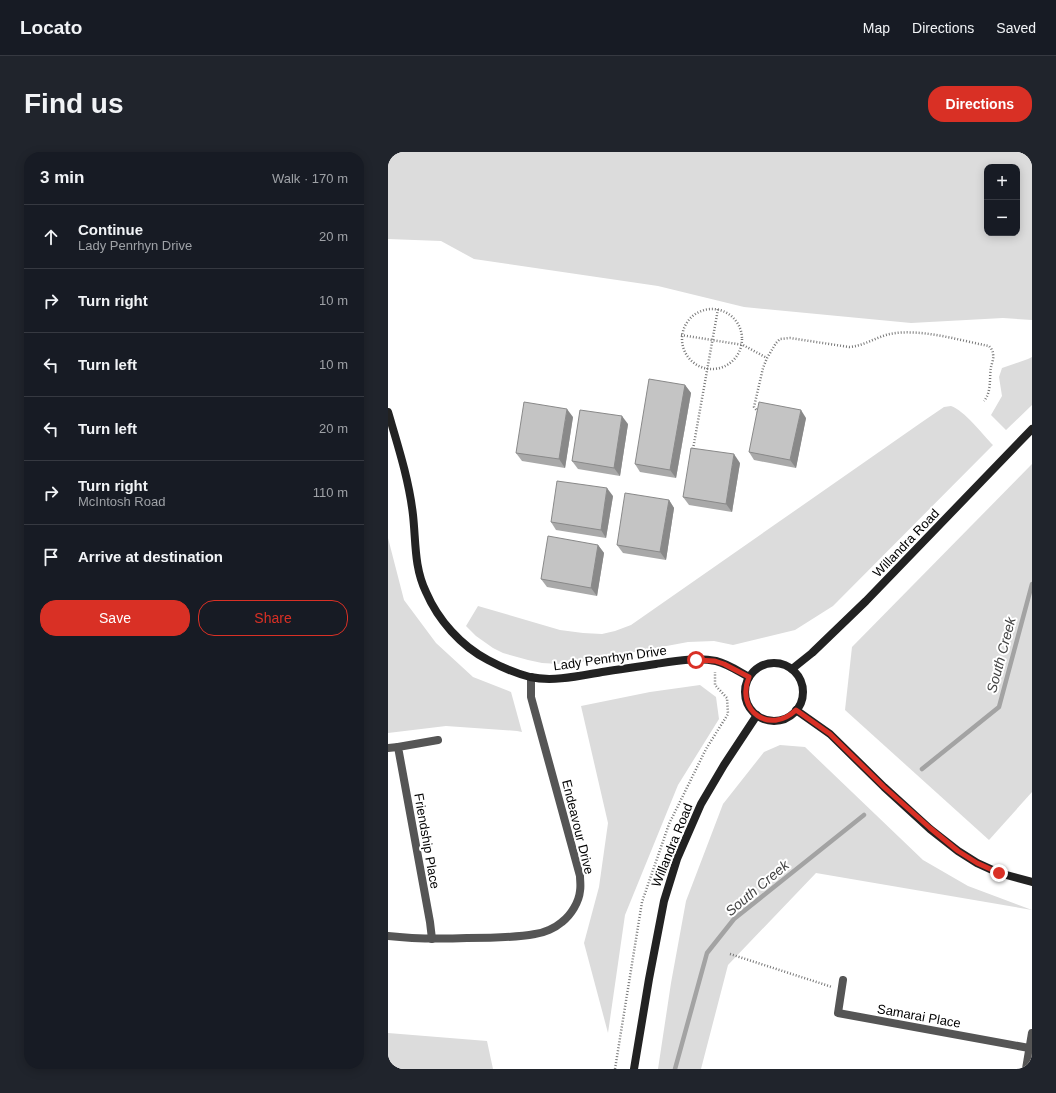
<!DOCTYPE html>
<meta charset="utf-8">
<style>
:root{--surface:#171b24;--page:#20242c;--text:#f1f3f6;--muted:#9ea1a6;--line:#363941;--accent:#d93025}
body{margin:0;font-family:Arial,sans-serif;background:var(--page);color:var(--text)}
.controls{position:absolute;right:12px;top:12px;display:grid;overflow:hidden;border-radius:8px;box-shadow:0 2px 10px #0003}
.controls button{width:36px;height:36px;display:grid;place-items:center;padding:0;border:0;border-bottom:1px solid var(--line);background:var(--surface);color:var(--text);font:20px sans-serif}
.stop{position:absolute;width:12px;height:12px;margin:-9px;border:3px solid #d93025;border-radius:50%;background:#fff}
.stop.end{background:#d93025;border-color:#fff;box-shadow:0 1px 4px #0008}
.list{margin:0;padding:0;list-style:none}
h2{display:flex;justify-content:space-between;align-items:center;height:52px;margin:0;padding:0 16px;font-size:17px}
h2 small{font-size:13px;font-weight:400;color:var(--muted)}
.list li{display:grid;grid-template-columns:26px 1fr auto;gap:12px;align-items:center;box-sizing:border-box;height:64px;padding:0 16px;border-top:1px solid var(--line)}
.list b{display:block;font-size:15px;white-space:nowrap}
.list p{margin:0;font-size:13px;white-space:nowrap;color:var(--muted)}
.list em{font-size:13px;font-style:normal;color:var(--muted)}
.actions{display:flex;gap:8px;padding:12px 16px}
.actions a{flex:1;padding:9px 0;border:1px solid var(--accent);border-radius:16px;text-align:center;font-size:14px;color:var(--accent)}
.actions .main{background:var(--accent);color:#fff}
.icon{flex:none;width:22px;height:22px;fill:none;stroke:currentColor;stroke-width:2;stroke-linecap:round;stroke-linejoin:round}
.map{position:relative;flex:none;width:644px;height:917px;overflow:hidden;border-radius:16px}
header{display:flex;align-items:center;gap:24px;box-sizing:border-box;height:56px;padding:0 20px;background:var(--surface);border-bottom:1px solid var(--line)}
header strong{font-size:19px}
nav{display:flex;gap:22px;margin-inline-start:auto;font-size:14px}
.intro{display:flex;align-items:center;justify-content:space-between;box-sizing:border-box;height:96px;padding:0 24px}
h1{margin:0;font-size:28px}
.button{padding:10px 18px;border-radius:16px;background:var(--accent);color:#fff;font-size:14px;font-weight:700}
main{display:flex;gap:24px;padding:0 24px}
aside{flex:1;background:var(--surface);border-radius:16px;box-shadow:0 2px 10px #0003}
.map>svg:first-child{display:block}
</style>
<header>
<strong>Locato</strong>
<nav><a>Map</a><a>Directions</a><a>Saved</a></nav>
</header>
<div class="intro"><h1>Find us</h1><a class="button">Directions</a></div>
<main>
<aside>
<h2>3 min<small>Walk · 170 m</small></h2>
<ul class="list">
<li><svg class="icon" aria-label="ahead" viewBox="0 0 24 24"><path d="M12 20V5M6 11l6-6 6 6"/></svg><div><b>Continue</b><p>Lady Penrhyn Drive</p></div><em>20 m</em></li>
<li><svg class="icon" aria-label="right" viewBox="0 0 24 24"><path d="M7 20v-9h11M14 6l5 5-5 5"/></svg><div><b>Turn right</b></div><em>10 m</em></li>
<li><svg class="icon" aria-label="left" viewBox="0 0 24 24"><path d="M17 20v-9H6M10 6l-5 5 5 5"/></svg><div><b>Turn left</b></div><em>10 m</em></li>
<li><svg class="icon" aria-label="left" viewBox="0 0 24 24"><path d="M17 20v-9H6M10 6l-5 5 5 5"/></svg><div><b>Turn left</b></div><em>20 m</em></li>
<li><svg class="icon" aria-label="right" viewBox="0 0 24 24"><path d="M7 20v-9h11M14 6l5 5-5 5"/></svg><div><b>Turn right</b><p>McIntosh Road</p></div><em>110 m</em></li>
<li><svg class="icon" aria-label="arrive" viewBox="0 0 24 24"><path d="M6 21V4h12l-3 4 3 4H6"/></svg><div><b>Arrive at destination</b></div></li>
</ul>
<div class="actions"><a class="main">Save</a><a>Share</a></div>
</aside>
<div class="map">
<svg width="644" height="917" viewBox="0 0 644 917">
<rect width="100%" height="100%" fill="#fff"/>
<g fill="#dcdcdc" fill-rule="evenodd">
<path d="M0 0H644V168L615 166 523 171 356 155 270 134 86 107 53 89 0 87ZM599 15H629V81H599Z"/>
<path d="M644 205V253L618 278 603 263 614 244 611 225 614 216 640 207Z"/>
<path d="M563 254C576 258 595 283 605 293L445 454 407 478 345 493 326 489 300 490 193 510 171 512 154 511 140 508 115 501 105 496 88 484 78 474 90 454 172 478 195 481 214 482 227 479 243 473 534 270 556 255Z"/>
<path d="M644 312V640L601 688 457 558 464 495Z"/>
<path d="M0 386 16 448 48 491 85 525 123 540 134 580 129 579 58 574 0 581Z"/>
<path d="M312 533 328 545 331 567 290 633 237 763 220 881 196 791 211 735 220 671 193 554 262 540Z"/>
<path d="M392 593 417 595 535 708 580 734 644 758 428 721 340 813 313 917H270L283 831 298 749 335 652 376 600Z"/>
<path d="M0 881 99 889 105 917H0Z"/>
</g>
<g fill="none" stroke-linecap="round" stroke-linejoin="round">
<g stroke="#a3a3a3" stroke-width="4.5">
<path d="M534 617 611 555 644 432"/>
<path d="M287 917 319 801 346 767 476 663"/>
</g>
<g stroke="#777" stroke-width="2.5" stroke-dasharray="1 2" stroke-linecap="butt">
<circle cx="324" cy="187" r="30"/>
<path d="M293 183 355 193 379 206"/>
<path d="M370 260 366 255 375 216 379 206 388 191 392 187 402 186 461 195C476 194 488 185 502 182 532 176 570 188 601 194 603 196 605 199 605 202 606 206 604 211 603 215 601 226 604 239 596 249"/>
<path d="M305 297 330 157"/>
<path d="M342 802 444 835"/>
<path d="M227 917 254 750 281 672 318 597 340 562 339 546 327 533V520"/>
</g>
<g stroke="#555" stroke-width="8">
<path d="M0 596 10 595"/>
<path d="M0 784C26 787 53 787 79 786 101 786 125 786 147 782 156 781 167 776 174 770 183 763 191 750 192 739 193 734 192 729 192 724L143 545V525"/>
<path d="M44 787 42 770 10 595 50 588"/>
<path d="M455 828 450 861 641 896"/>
<path d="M638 917 644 881"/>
</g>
<g stroke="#222" stroke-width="8">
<path d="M0 260C10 294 21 328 25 363 28 390 26 415 38 440 50 468 73 494 100 508 113 515 127 521 142 525 165 530 191 524 214 520 232 517 250 515 268 512 287 509 309 505 328 509 340 512 350 519 361 525"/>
<circle cx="386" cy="540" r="29"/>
<path d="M404 517 424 501 478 449 644 277"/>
<path d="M408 558 442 582 496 635 542 677 570 699 589 711 611 721 644 730"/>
<path d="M246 917 261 827 276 749 289 707 313 652 336 613 369 563"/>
</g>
</g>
<g fill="#a9a9a9">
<path d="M297 233 303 241 288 326 252 320 247 312Z"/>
<path d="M185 265 177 316 134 309 128 301Z"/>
<path d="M418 266 408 316 366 308 361 300Z"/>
<path d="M240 272 232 324 190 317 184 309Z"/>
<path d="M352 311 344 360 301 353 295 345Z"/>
<path d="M225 344 218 386 168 378 163 370Z"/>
<path d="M281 348 286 356 278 408 235 401 229 393Z"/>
<path d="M210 393 216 401 209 444 159 435 153 427Z"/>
</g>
<g fill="#898989">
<path d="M297 233 303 241 288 326 282 318Z"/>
<path d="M179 257 185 265 177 316 171 307Z"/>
<path d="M413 258 418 266 408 316 402 308Z"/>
<path d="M234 264 240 272 232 324 226 316Z"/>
<path d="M346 302 352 311 344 360 338 352Z"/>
<path d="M219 336 225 344 218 386 213 378Z"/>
<path d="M281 348 286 356 278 408 272 400Z"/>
<path d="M210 393 216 401 209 444 203 436Z"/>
</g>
<g fill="#c4c4c4" stroke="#898989">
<path d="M261 227 297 233 282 318 247 312Z"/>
<path d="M136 250 179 257 171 307 128 301Z"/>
<path d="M371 250 413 258 402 308 361 300Z"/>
<path d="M192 258 234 264 226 316 184 309Z"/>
<path d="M303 296 346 302 338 352 295 345Z"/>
<path d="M169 329 219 336 213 378 163 370Z"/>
<path d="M237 341 281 348 272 400 229 393Z"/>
<path d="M160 384 210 393 203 436 153 427Z"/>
</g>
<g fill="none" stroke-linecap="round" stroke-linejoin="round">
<path stroke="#d93025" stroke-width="5" d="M308 508 327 509 336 512 361 525C347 559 382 583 408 558L442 582 496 635 542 676 570 699 589 711 611 721"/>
</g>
<g text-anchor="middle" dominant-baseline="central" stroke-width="4" stroke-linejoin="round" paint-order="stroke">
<g font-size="13" fill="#000" stroke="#fff">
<text transform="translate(518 391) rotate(-46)">Willandra Road</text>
<text transform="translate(222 506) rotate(-8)">Lady Penrhyn Drive</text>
<text transform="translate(190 675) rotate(76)">Endeavour Drive</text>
<text transform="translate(39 689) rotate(80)">Friendship Place</text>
<text transform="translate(284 693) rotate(-68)">Willandra Road</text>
<text transform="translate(531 864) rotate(10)">Samarai Place</text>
</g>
<g font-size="14" font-style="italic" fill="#444" stroke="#fff">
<text transform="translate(613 503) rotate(-75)">South Creek</text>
<text transform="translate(369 736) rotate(-40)">South Creek</text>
</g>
</g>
</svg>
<div class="controls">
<button>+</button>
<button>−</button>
</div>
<div class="stop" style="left:308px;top:508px"></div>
<div class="stop end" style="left:611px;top:721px"></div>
</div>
</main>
